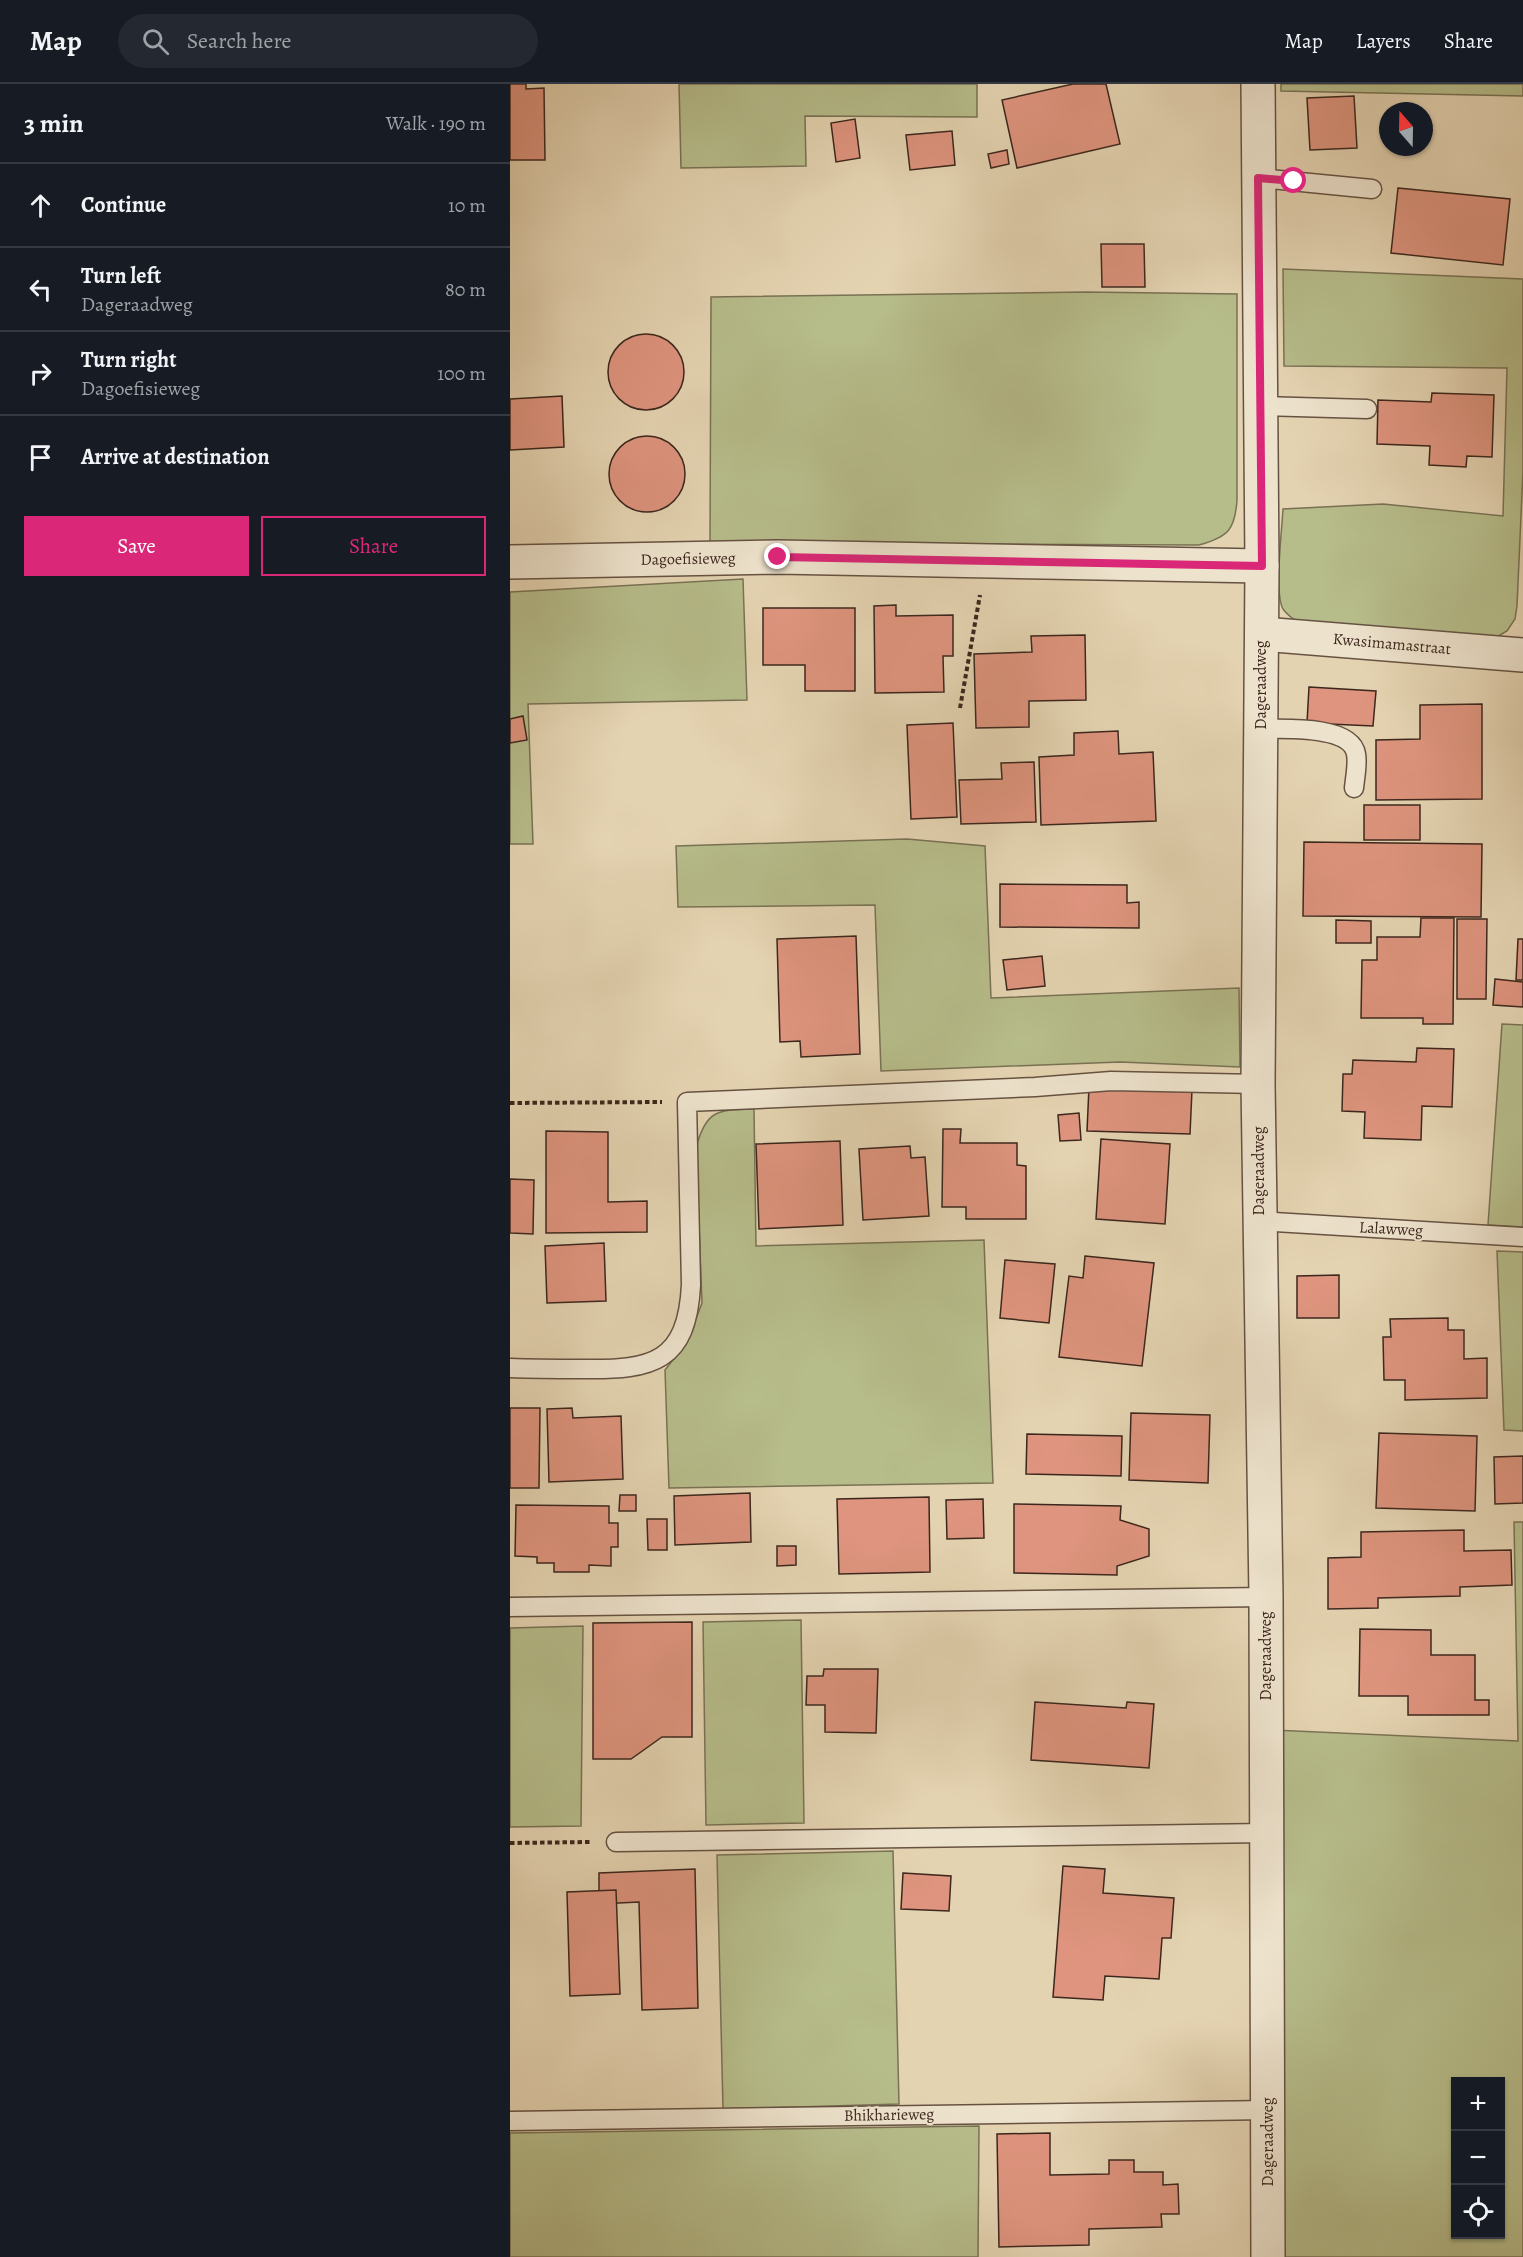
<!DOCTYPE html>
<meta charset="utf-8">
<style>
:root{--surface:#171b24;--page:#242831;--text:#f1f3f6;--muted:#9ea1a6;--line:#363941;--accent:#db2777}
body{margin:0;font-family:Alegreya,serif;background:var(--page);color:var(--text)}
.controls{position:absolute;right:18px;bottom:18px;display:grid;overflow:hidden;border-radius:0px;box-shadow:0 2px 4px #0004}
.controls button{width:54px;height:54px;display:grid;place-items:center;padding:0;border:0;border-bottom:2px solid var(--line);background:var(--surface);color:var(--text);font:30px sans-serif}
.compass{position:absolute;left:869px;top:18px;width:54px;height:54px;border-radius:50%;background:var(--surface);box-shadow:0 2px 4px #0004;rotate:340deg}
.stop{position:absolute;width:18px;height:18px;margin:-14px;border:4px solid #db2777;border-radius:50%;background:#fff}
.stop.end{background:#db2777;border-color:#fff;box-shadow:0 2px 6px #0008}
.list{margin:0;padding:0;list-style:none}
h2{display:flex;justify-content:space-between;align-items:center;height:78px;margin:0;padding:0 24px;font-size:26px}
h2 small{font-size:20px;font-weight:400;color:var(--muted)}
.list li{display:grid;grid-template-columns:39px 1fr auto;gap:18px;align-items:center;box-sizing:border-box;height:84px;padding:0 24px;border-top:2px solid var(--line)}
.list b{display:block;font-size:22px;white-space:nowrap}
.list p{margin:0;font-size:20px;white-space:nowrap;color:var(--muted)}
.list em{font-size:20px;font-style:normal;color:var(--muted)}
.actions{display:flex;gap:12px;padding:18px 24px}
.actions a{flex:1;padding:14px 0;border:2px solid var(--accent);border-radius:0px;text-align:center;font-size:21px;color:var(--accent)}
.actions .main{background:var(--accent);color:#fff}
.icon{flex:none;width:33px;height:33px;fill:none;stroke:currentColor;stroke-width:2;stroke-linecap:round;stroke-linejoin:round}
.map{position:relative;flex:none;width:1013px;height:2173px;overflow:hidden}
header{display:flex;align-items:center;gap:36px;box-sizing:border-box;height:84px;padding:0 30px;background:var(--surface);border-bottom:2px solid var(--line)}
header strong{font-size:28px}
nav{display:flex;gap:33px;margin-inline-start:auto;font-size:21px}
.search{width:420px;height:54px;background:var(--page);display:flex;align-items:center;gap:15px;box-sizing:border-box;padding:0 21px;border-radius:33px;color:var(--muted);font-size:22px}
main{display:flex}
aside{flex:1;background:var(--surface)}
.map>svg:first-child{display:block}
</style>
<header>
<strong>Map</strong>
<div class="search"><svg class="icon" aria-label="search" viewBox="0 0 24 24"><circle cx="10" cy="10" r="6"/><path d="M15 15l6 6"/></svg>Search here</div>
<nav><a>Map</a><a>Layers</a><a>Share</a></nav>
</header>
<main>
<aside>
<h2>3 min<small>Walk · 190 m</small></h2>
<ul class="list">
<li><svg class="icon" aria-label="ahead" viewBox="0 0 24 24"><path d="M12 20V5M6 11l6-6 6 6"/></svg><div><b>Continue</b></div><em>10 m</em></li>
<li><svg class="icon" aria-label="left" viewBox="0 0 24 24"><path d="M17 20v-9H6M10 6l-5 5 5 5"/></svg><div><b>Turn left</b><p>Dageraadweg</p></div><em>80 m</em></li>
<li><svg class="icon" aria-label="right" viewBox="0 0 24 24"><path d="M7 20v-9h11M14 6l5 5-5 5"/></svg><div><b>Turn right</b><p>Dagoefisieweg</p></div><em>100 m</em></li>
<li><svg class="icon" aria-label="arrive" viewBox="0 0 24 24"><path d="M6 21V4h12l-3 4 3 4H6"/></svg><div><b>Arrive at destination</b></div></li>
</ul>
<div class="actions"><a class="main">Save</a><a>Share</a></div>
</aside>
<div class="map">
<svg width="1013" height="2173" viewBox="0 0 1013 2173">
<rect width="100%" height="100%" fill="#e4d3b1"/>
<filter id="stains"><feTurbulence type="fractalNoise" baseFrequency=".00333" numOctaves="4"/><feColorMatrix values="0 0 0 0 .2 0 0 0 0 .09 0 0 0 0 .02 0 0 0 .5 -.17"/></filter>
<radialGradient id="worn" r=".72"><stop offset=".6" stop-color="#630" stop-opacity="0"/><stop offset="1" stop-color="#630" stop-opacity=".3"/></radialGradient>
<g fill="#b6bc8a" stroke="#797254" stroke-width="1.5" fill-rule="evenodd">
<path d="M169 0H467V33L295 32 296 82 171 84Z"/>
<path d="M771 0H1013V12L771 7Z"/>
<path d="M773 185 1013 195V387L1007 522 1005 535 997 547 985 554 791 540C784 536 778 532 773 525 764 509 772 446 773 425L873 420 993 432 997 284 774 282Z"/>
<path d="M576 208 727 210V416C725 446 718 453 689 461L200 459 201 213Z"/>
<path d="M233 495 237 616 18 620 23 760H0V508Z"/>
<path d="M397 755 475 762 481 914 729 904 730 983 610 978 371 987 365 821 168 823 166 762Z"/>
<path d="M992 940 1013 941V1143L978 1141Z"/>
<path d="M244 1025 246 1162 474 1156 483 1399 159 1404 155 1286 177 1258 192 1219 186 1064C196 1025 208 1026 244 1025Z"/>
<path d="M987 1167 1013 1168V1347L994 1346Z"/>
<path d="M1004 1438H1013V2173H772L763 1646 1008 1657ZM946 1998H990V2150H946Z"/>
<path d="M291 1536 294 1739 196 1741 193 1538Z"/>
<path d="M73 1542 71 1742 0 1743V1544Z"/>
<path d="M383 1767 389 2020 213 2025 207 1771Z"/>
<path d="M469 2042 468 2173H0V2049Z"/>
</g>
<g fill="#de947e" stroke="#3c271d" stroke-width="1.5">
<path d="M0 0H16V5L34 4 35 76H0Z"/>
<path d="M563 0H596L610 60 507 84 492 16Z"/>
<path d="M844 12 847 64 800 66 797 14Z"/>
<path d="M345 35 350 74 326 78 321 39Z"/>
<path d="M442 47 445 81 400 86 396 51Z"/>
<path d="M497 66 499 80 481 84 478 70Z"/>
<path d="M888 104 1000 115 993 181 881 169Z"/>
<path d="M591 160H634L635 203H592Z"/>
<circle cx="136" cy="288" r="38"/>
<path d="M922 309 984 311 982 373 957 372 956 383 919 381 920 362 867 360 868 316 921 318Z"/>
<path d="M52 312 54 363 0 366V315Z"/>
<circle cx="137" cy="390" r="38"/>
<path d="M386 521V532L443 531V572H433L434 608 365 609 364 522Z"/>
<path d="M253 524H345V607H295V581H253Z"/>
<path d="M575 551 576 616 519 617V643L466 644 464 570 522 568 521 552Z"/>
<path d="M799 603 866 607 863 642 797 639Z"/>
<path d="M972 620V715L866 716V656L910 655V621Z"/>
<path d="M13 632 17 656 0 659V635Z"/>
<path d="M443 639 447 733 401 735 397 641Z"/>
<path d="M608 647 609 670 643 668 646 737 531 741 529 673 564 671V649Z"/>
<path d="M524 678 526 738 451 740 449 696 492 695 491 679Z"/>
<rect x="854" y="721" width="56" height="35"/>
<path d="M794 758 972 760 971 833 793 832Z"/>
<path d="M490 800 617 801V819L629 818V844L490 843Z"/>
<path d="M911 834H944L943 940H913V934H851L852 876H867V853H910Z"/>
<path d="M947 835H977L976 915H947Z"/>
<path d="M826 836 861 837V859H826Z"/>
<path d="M346 852 350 970 291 973 290 957 270 958 267 855Z"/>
<path d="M1008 855H1013V896H1006Z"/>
<path d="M532 872 535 902 497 906 493 876Z"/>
<path d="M985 895 1013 898V923L983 921Z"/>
<path d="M907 964 944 965 942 1023 912 1022 911 1056 854 1054 855 1028 832 1027 833 990H842L843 976 906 978Z"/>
<path d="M579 1003 682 1006 680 1050 577 1047Z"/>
<path d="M569 1029 571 1056 550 1057 548 1031Z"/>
<path d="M433 1045H451L450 1059H507V1081L516 1082V1135H456V1123H432Z"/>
<path d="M36 1047 98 1048V1118L137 1117V1148L36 1149Z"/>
<path d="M591 1055 660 1060 655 1140 586 1135Z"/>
<path d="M330 1057 333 1141 249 1145 246 1060Z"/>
<path d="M400 1062 401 1074 415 1073 419 1132 353 1136 349 1065Z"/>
<path d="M0 1095 24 1096 23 1150 0 1149Z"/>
<path d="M94 1159 96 1217 37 1219 35 1162Z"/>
<path d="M575 1172 644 1179 632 1282 549 1273 559 1192 573 1194Z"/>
<path d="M495 1176 545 1180 539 1239 490 1234Z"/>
<path d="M829 1191V1234H787V1192Z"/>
<path d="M938 1234V1246H954V1275L977 1274V1314L895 1316V1296H874L873 1253H881L880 1235Z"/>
<path d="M0 1324H30L29 1404H0Z"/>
<path d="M62 1324 63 1334 111 1332 113 1395 39 1398 37 1325Z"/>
<path d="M621 1329 700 1331 698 1399 619 1396Z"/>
<path d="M869 1349 967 1352 965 1427 866 1424Z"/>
<path d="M517 1350 612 1352 611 1392 516 1390Z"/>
<path d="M1013 1372V1419L985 1420 984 1373Z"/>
<path d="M240 1409 241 1458 165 1461 164 1412Z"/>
<path d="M110 1411H126V1427H109Z"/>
<path d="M419 1413 420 1488 329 1490 327 1415Z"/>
<path d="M473 1415 474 1454 437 1455 436 1416Z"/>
<path d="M504 1420 611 1422 610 1436 639 1445V1472L607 1482V1491L504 1489Z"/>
<path d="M6 1421 99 1422V1439H108V1463H101V1482L79 1481V1488H44V1479H27V1473L5 1472Z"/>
<path d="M137 1435H157V1466H138Z"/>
<path d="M954 1446V1467L1001 1466 1002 1501 950 1503V1512L868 1514V1524L818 1525V1474L851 1473V1448Z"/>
<path d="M267 1462H286V1481L267 1482Z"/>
<path d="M182 1538V1653H152L121 1675H83V1539Z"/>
<path d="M850 1545 921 1546V1571H965V1616H979V1631H898V1612H849Z"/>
<path d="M314 1585H368L366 1649 315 1648V1621H296L297 1592H313Z"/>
<path d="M525 1618 616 1624 617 1618 644 1620 639 1684 521 1676Z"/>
<path d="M553 1782 595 1785 593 1809 664 1814 661 1854H652L649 1895 595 1892 593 1916 543 1913Z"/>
<path d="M185 1785 188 1924 132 1926 129 1818 89 1820V1789Z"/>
<path d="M393 1789 441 1792 439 1827 391 1825Z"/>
<path d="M106 1806 110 1910 60 1912 57 1808Z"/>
<path d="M540 2049V2091L599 2090V2076H624V2088H653V2101L668 2100 669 2130H651L652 2143 579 2145V2161L489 2163 487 2050Z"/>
</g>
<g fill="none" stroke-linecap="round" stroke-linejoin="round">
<defs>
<g id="service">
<path d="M749 94 862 105"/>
<path d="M751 322 857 325"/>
<path d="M751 645C774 645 841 641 846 670 848 680 845 693 844 704"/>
<path d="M749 1137 1013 1153"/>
<path d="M0 1284C25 1285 49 1285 74 1285 143 1286 177 1278 181 1201L177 1018 525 1003 601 997 748 1000"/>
<path d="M0 1523 756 1513"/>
<path d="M106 1758 756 1749"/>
<path d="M0 2037 759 2026"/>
</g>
<g id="minor">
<path d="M748 0 752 482 748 1000 756 1513 758 2173"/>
<path d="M0 478 268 473 752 482"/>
<path d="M752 550 1013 571"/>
</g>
</defs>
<use href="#service" stroke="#665242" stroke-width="21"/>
<use href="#minor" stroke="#665242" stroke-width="36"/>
<g stroke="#3c271d" stroke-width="4" stroke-dasharray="4.5 3" stroke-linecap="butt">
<path d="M450 624 470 511"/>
<path d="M0 1019 152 1018"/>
<path d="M0 1759 80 1758"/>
</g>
<use href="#service" stroke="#ede2cc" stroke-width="18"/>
<use href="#minor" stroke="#ede2cc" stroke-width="33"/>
</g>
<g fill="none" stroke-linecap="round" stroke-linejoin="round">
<path stroke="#db2777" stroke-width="8" d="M268 473 752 482 748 94 784 97"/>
</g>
<g text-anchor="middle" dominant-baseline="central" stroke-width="4.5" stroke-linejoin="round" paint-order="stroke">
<g font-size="16" fill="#3c271d" stroke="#ede2cc">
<text transform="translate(178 475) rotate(-1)">Dagoefisieweg</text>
<text transform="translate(882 560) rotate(5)">Kwasimamastraat</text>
<text transform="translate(751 601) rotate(-90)">Dageraadweg</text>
<text transform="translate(749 1087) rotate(-90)">Dageraadweg</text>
<text transform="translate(881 1145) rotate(3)">Lalawweg</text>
<text transform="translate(756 1572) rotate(-90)">Dageraadweg</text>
<text transform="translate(379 2031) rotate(-1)">Bhikharieweg</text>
<text transform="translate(758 2058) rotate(-90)">Dageraadweg</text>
</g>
</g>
<rect width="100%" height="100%" filter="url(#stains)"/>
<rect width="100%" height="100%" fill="url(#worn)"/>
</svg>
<div class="controls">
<button>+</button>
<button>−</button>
<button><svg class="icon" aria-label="locate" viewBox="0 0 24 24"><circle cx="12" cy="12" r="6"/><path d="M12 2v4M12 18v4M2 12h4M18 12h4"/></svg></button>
</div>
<svg class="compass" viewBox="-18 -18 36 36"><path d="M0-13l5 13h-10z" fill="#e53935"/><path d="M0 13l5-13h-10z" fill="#9ea1a6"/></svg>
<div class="stop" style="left:784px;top:97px"></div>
<div class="stop end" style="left:268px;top:473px"></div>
</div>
</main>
